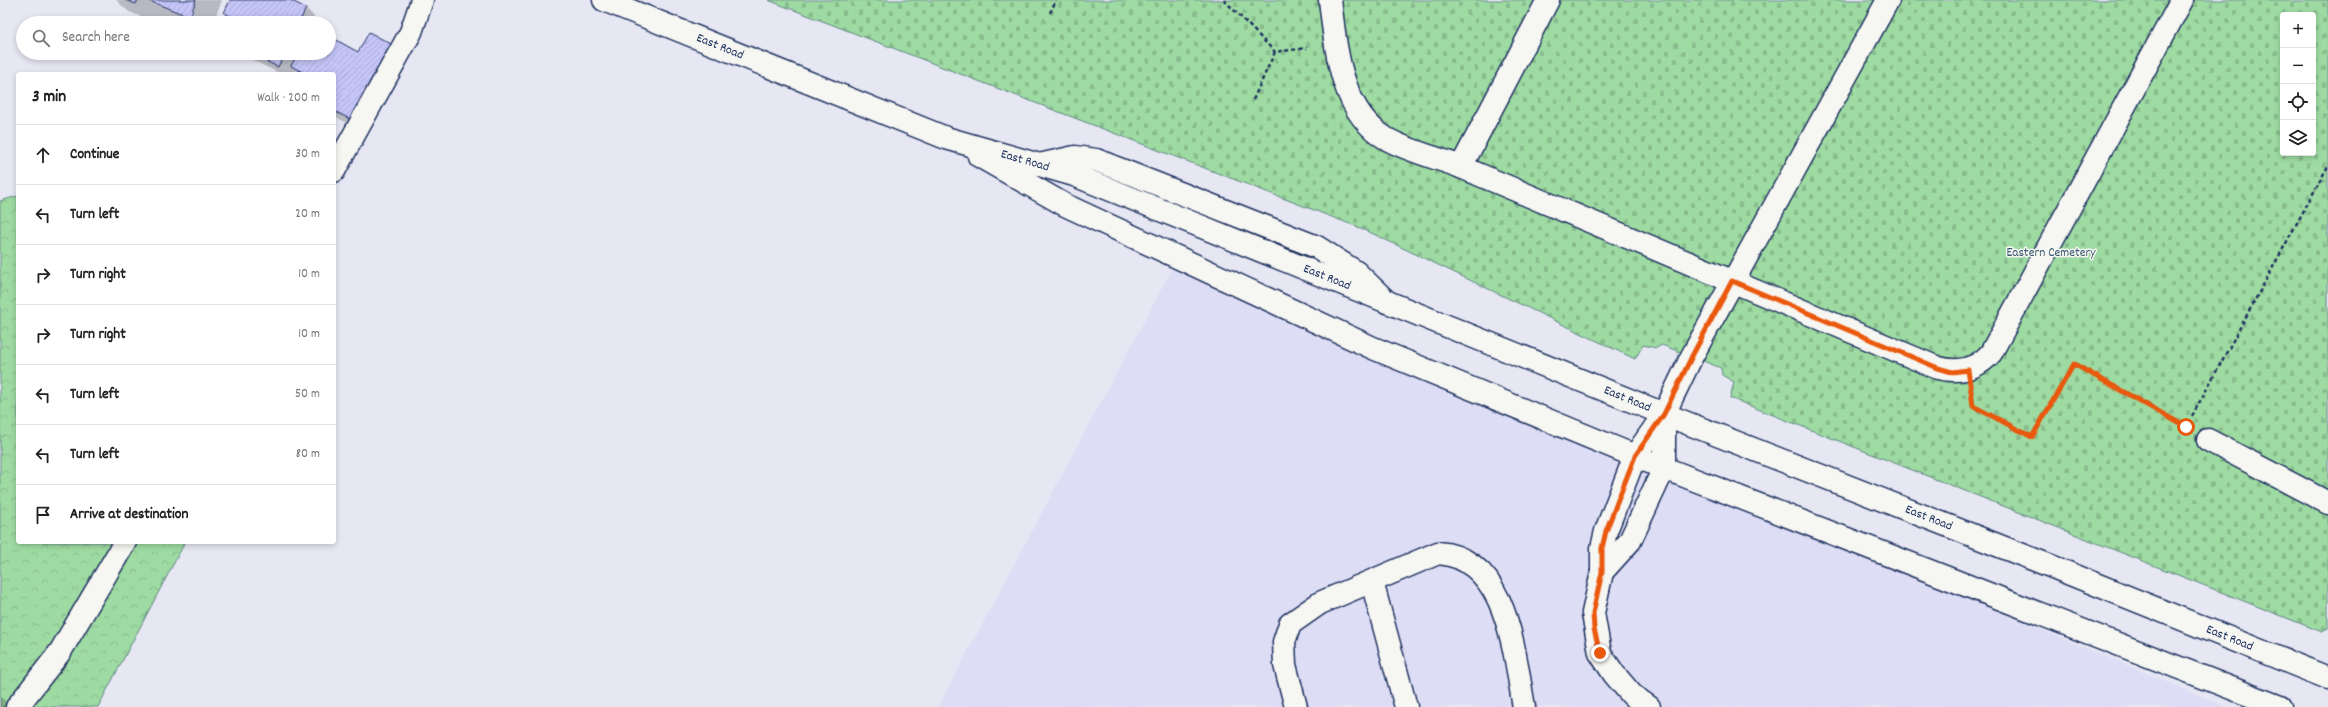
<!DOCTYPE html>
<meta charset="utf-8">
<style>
:root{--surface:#fff;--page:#f2f2f2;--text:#222;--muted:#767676;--line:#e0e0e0}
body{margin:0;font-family:Dekko,sans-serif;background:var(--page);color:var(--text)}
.controls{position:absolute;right:12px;top:12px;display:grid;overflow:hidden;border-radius:4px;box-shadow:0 2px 6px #0003}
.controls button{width:36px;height:36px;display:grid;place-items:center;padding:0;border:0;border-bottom:1px solid var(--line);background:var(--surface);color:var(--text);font:20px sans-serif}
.stop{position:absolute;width:12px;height:12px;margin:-9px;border:3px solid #ea580c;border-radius:50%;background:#fff}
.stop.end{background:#ea580c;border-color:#fff;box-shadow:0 1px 4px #0008}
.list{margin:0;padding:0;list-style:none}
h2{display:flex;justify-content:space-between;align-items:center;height:52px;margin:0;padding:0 16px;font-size:17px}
h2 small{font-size:13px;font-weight:400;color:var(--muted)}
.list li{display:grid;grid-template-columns:26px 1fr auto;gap:12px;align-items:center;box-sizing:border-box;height:60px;padding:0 16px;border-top:1px solid var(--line)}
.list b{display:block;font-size:15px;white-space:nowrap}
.list em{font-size:13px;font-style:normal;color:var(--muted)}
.icon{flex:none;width:22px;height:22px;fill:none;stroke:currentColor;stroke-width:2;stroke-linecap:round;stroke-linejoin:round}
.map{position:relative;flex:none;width:2328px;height:707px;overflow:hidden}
.search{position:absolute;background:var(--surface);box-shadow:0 2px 6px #0003;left:16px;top:16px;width:320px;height:44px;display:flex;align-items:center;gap:10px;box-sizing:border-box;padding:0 14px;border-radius:22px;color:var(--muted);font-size:15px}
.panel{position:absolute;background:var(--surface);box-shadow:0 2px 6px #0003;left:16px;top:72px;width:320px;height:472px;border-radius:4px}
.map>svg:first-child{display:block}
</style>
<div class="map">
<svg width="2328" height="707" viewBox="0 0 2328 707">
<defs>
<pattern id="forest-crowns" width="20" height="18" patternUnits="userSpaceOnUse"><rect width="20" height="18" fill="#9edba2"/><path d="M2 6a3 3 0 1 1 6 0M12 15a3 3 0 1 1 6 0" fill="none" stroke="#88bc8e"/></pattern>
<pattern id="cemetery-stones" width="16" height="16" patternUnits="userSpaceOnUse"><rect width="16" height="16" fill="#9edba2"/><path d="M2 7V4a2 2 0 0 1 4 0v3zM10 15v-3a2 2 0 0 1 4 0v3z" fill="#88bc8e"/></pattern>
<pattern id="building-hatch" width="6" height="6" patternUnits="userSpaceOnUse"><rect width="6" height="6" fill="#c5c5f8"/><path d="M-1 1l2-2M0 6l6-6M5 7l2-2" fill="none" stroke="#a9aad7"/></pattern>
</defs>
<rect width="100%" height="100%" fill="#e7e7f4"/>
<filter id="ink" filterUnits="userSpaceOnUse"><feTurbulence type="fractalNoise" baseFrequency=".025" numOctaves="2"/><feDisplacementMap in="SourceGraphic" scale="8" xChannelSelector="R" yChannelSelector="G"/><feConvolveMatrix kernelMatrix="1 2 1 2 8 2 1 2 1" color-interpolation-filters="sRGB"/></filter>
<g filter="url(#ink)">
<path fill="#ddddf5" d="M1173 267 2227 707H938Z"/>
<path fill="url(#forest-crowns)" stroke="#5c8580" d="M18 196V542H185L98 707H0V201Z"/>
<path fill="url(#cemetery-stones)" stroke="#5c8580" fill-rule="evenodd" d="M768 0H2328V629L2322 632 1730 398 1734 382 1722 375 1721 368 1662 345 1656 348 1643 345 1635 359 1363 229ZM2283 15H2313V153H2283Z"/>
<g fill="#0003">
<path d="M116 0H222L213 23H178L158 15 155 22 129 12Z"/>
<path d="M231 0H288L306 8 319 22 235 23 225 13Z"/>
<path d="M329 38 366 133 334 116V74H300L296 70 294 74H281L254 61 246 53H329Z"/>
<path d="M0 696 11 707H0Z"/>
</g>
<g fill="url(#building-hatch)" stroke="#1b2f5e">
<path d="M125 0H138L136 4Z"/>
<path d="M147 0H196L190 17Z"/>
<path d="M230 0H290L306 8 299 23H245L224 13Z"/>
<path d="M369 32 393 45 352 120 334 111V74H306L291 66 298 53H329V36L358 52Z"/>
<path d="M249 53H285L278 67Z"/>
</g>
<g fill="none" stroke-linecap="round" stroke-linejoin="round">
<defs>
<g id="minor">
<path d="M1330 0C1336 48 1340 112 1387 139 1408 151 1438 158 1461 167L1548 0"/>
<path d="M1039 165 1075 157 1096 160 1317 247 1356 272 1387 302"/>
<path d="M1461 167 1938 368C1959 373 1976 370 1991 353L2182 0"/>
<path d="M334 171 411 32 422 0"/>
<path d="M2208 440 2328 503"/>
<path d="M1602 572 1630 541 1664 468V414"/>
<path d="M1372 582 1406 707"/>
<path d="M17 707 60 652 125 542"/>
<path d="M1296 707 1285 665 1284 642 1290 624 1320 603 1438 553C1508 558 1514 653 1524 707"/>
<path d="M1649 707 1632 695 1614 674 1600 653 1593 613 1602 572V548L1606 531 1635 456 1664 414 1692 356 1888 0"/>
</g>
<g id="highway">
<path id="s1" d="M604 0 946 138 1074 175 1664 414 2053 567 2328 678"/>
<path d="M979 156 1065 205 1373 348 1664 468 2280 707"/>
</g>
</defs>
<use href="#minor" stroke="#1b2f5e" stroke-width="25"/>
<use href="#highway" stroke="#1b2f5e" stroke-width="25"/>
<g stroke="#1b2f5e" stroke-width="2.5" stroke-dasharray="4 3" stroke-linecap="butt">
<path d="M1224 0 1275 52"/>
<path d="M1050 13 1056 0"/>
<path d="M1253 100 1275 52 1307 48"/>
<path d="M1972 397 1973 406 2032 437 2074 364 2183 425"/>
<path d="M2192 416 2328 166"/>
</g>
<use href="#minor" stroke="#f6f6f2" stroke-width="22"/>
<use href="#highway" stroke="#f6f6f2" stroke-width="22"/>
</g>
</g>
<g fill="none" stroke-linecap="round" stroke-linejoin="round" filter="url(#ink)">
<path stroke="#ea580c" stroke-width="5" d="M1600 653 1594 629 1593 613 1602 572V548L1606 531 1635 456 1664 414 1692 356 1732 281 1938 368 1952 372 1968 370 1973 406 2032 437 2074 364 2186 427"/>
</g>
<g text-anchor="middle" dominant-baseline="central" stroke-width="3" stroke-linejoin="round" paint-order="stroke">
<g font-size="13" fill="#1b2f5e" stroke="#f6f6f2">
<text stroke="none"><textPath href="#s1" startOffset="125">East Road</textPath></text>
<text stroke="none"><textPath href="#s1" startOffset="451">East Road</textPath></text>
<text stroke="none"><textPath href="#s1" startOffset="775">East Road</textPath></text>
<text stroke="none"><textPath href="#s1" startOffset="1099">East Road</textPath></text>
<text stroke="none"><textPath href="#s1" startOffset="1423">East Road</textPath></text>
<text stroke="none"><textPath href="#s1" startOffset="1747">East Road</textPath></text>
</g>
<g font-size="13" fill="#3c5a6f" stroke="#f6f6f2">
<text x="2051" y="253">Eastern Cemetery</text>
</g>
</g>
</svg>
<div class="controls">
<button>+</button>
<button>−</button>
<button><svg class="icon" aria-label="locate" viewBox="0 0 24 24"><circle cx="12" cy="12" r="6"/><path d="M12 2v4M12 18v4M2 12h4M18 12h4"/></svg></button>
<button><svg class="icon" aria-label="layers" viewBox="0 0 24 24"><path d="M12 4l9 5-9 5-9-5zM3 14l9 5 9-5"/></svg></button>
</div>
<div class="stop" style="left:2186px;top:427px"></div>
<div class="stop end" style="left:1600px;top:653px"></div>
<div class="search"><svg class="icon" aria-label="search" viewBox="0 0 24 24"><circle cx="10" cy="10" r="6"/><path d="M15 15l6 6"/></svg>Search here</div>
<section class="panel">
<h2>3 min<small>Walk · 200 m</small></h2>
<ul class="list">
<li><svg class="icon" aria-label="ahead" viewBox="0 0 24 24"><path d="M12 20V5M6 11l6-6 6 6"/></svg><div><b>Continue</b></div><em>30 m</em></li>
<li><svg class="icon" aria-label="left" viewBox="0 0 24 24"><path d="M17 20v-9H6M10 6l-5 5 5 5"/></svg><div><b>Turn left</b></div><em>20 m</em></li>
<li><svg class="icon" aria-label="right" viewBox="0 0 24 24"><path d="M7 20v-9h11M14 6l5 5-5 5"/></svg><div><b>Turn right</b></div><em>10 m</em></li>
<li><svg class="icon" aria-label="right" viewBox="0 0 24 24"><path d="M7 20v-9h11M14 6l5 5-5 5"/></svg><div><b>Turn right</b></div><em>10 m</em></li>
<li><svg class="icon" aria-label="left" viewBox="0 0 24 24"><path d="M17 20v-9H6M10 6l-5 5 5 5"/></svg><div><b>Turn left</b></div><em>50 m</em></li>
<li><svg class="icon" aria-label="left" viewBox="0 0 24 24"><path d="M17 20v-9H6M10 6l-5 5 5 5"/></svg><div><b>Turn left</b></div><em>80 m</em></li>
<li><svg class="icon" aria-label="arrive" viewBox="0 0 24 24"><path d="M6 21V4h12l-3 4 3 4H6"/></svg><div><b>Arrive at destination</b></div></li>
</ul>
</section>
</div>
